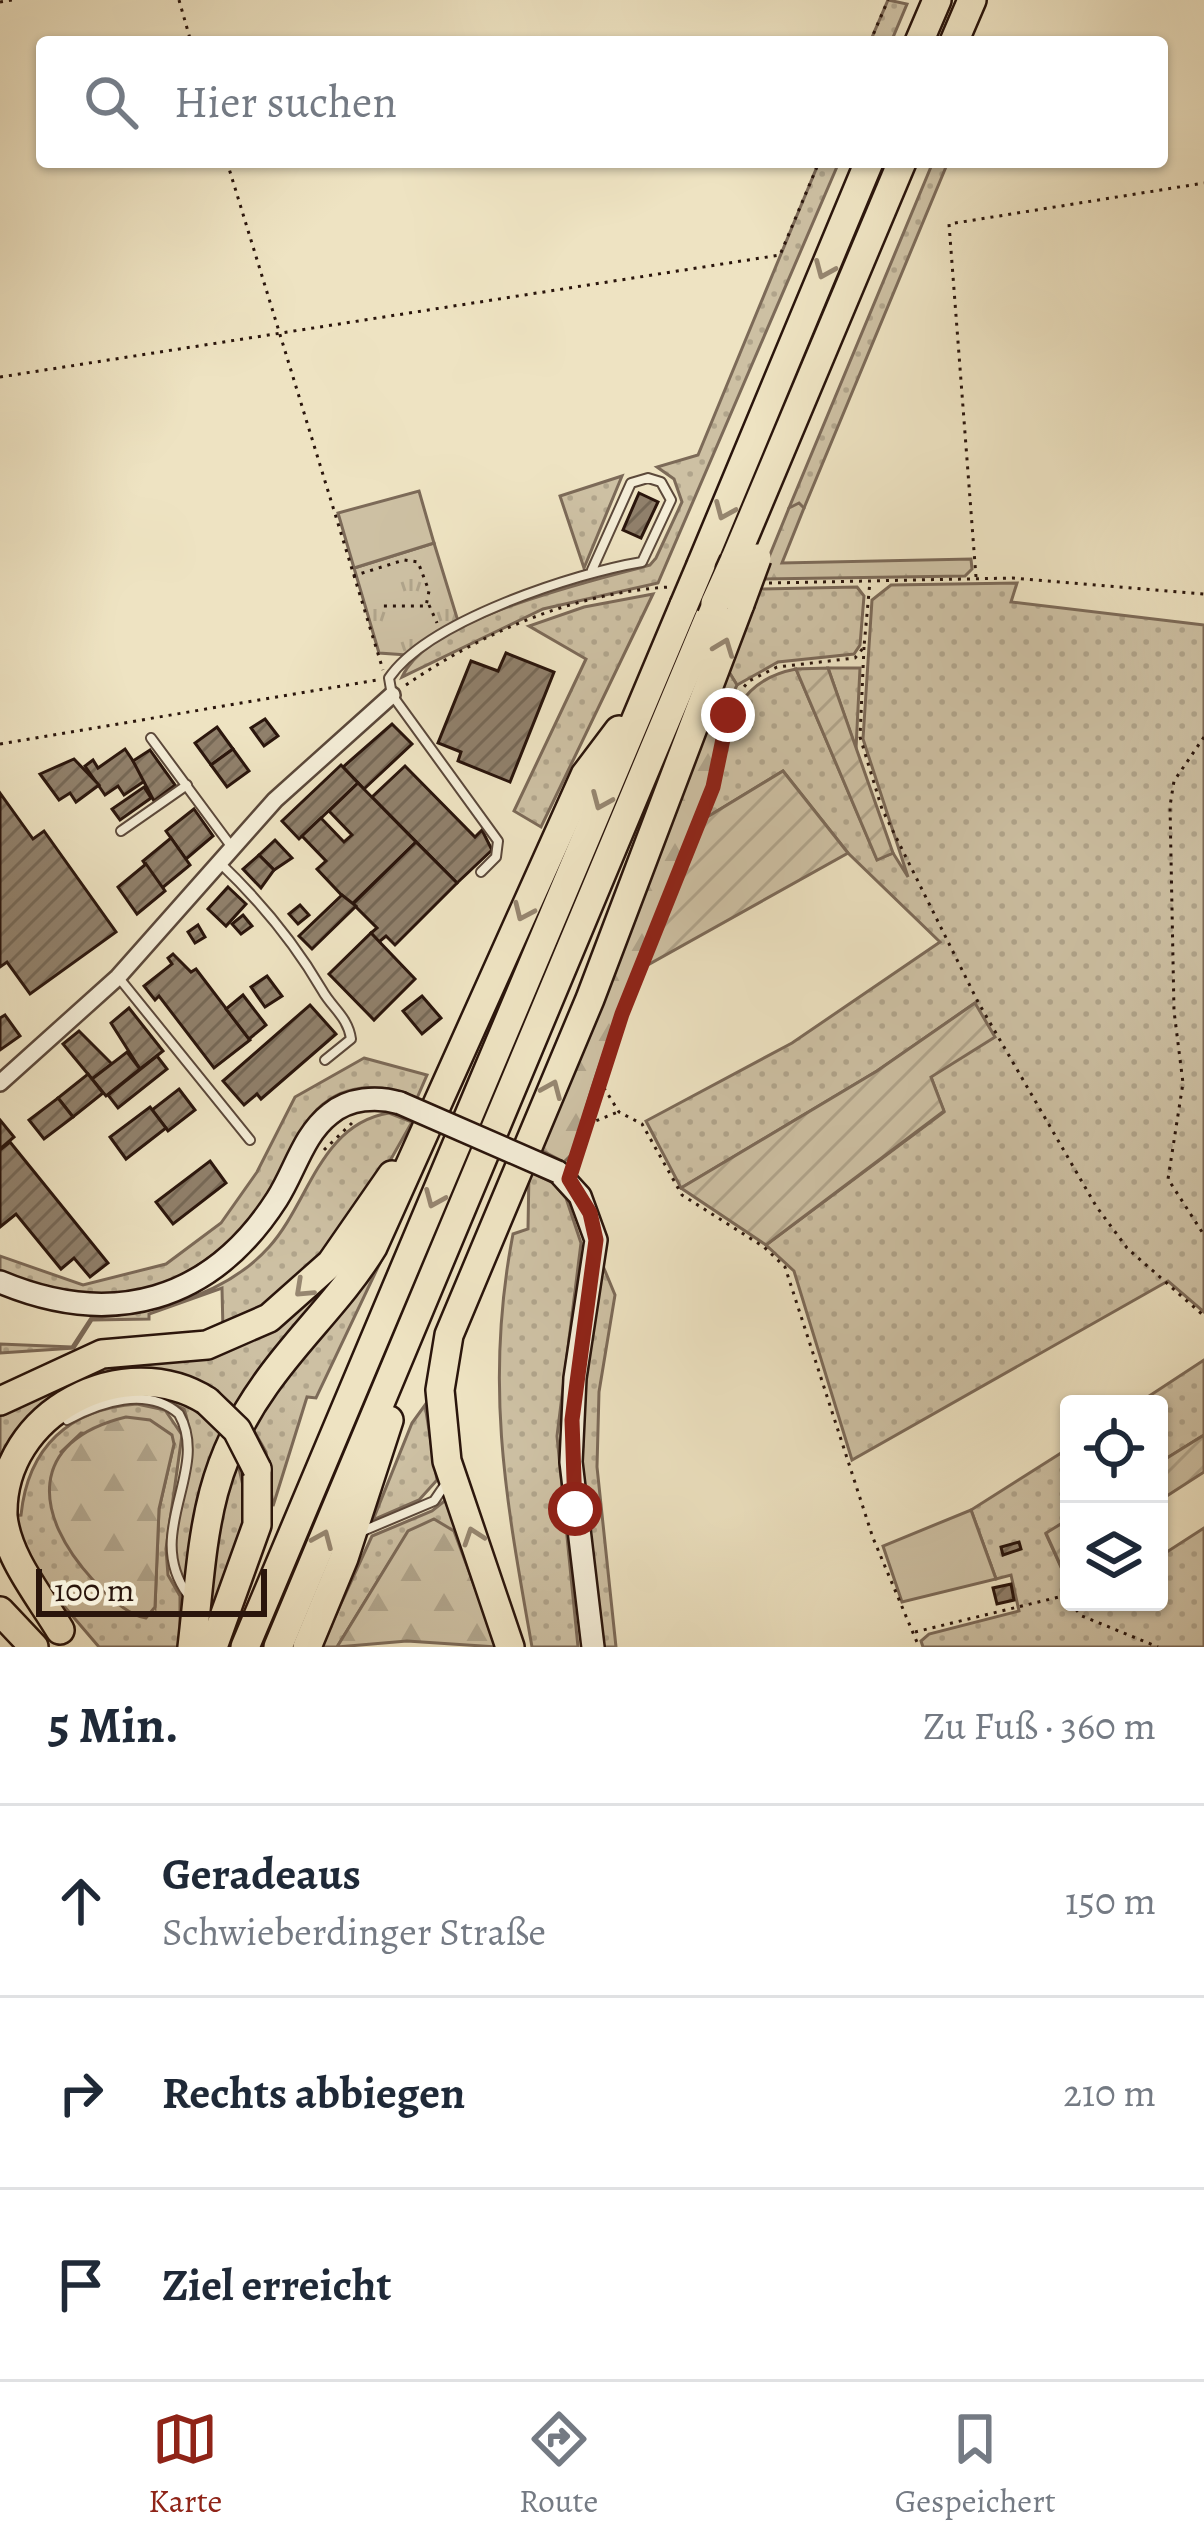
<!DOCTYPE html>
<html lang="de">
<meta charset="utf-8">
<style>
:root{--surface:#fff;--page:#f6f6f7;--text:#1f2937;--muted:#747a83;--line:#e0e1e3;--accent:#8f2418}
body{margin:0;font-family:Alegreya,serif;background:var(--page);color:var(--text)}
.controls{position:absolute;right:36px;bottom:36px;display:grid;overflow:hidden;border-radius:12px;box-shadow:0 3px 9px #0004}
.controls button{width:108px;height:108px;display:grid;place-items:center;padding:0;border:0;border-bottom:3px solid var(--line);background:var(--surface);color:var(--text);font:60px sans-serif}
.scale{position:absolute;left:36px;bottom:30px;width:231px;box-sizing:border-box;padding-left:12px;border:6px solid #2a150c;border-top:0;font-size:33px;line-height:42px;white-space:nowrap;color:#2a150c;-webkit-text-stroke:9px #f4edd7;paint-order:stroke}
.stop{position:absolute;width:36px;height:36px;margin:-27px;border:9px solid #8f2418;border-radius:50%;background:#fff}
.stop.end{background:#8f2418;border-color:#fff;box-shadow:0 3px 12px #0008}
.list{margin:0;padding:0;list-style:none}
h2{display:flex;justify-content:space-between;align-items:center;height:156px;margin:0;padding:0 48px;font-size:51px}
h2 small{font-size:39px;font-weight:400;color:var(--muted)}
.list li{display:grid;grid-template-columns:78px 1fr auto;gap:36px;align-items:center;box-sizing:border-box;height:192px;padding:0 48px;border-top:3px solid var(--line)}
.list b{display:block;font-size:45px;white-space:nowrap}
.list p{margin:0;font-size:39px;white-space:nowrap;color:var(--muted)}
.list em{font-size:39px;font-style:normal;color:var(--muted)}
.icon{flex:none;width:66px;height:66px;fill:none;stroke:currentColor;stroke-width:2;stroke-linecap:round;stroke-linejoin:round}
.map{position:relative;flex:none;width:1204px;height:1647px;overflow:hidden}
.search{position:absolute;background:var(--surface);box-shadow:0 3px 9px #0004;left:36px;right:36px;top:36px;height:132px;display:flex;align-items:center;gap:30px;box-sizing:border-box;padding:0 42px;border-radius:12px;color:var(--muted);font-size:45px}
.sheet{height:732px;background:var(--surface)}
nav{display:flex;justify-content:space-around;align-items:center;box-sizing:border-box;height:168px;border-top:3px solid var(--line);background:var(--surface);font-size:33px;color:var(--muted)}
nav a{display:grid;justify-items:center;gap:6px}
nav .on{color:var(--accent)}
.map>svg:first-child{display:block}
</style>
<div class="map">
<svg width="1204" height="1647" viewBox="0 0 1204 1647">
<defs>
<pattern id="grass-dots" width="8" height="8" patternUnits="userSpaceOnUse" patternTransform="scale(3)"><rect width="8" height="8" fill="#cdc0a3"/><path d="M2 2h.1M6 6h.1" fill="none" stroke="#b0a48b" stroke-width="1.8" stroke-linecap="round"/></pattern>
<pattern id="forest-firs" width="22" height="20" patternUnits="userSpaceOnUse" patternTransform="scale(3)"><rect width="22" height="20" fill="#cdc0a3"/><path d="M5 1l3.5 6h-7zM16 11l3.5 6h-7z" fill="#b0a48b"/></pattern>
<pattern id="park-tufts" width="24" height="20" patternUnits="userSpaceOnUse" patternTransform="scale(3)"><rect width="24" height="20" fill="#cdc0a3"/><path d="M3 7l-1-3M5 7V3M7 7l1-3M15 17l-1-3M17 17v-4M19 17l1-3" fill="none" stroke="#b0a48b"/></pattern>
<pattern id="garden-furrows" width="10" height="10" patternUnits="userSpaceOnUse" patternTransform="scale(3)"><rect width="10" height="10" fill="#cdc0a3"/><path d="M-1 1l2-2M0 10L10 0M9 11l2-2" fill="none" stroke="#b0a48b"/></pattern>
<pattern id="building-hatch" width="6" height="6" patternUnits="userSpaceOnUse" patternTransform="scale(3)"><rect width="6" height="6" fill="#90806b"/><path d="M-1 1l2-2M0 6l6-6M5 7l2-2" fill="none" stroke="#766856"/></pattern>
</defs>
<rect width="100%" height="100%" fill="#eee3c2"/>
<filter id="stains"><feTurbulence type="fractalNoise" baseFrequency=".00167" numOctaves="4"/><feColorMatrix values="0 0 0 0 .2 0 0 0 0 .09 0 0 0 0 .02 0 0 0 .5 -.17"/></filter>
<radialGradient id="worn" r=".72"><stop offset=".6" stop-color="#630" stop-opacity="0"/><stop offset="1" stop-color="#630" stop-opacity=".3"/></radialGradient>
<g fill="url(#grass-dots)" stroke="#7c6a58" stroke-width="3" fill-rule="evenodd">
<path d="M888 0 907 4 891 42H870Z"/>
<path d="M819 162H839L658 583 543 609 402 677C429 617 590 582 650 565L656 558 682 502 674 479 657 467 698 455Z"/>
<path d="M933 162H948L804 508H789Z"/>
<path d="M622 476 584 568 560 496Z"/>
<path d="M1017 583 1011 602 1204 625V1312L1168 1281 852 1460 794 1271 766 1245 944 1112 931 1077 975 1003 877 1071 681 1188 646 1121 792 1043 940 942 848 853 783 771 704 819C730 756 716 684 796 669L877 859 893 853 908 877 863 739 872 600 891 585Z"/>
<path d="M857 587 864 596 860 645 854 654 778 662 737 685 729 672 719 676 756 589Z"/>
<path d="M653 594 541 827 514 811 586 659 529 626 584 607Z"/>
<path d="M828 668H860L856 749Z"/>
<path d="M364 1058 427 1075 417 1098C381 1082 341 1082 313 1114 258 1248 147 1343 0 1271V1256L83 1285 166 1264 221 1223 257 1172 295 1097Z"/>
<path d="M389 1113 412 1122 370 1196 296 1285 223 1331 222 1288 149 1314V1319L92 1320 74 1348 0 1353V1344L72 1347 91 1318C154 1313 224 1297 269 1247 309 1203 320 1124 389 1113Z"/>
<path d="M529 1171 553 1183 566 1198 581 1243 557 1436 578 1647H532C506 1500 484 1384 513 1234L528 1229Z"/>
<path d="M397 1227 316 1398 307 1397 273 1506 266 1452 249 1422Z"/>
<path d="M354 1265 283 1339 238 1410 215 1390 138 1371 0 1466V1410L108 1363 185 1359Z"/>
<path d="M603 1266 615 1295 599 1392 597 1467 616 1647H600L579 1482 585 1364Z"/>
<path d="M1204 1360V1435L1159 1463V1404H1137Z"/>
<path d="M158 1391 201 1410 224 1435 185 1581C152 1544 204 1460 184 1409L157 1396Z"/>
<path d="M137 1404 165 1410 182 1435 166 1549 168 1575 180 1596V1647H99L28 1564 10 1516 21 1515C28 1447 69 1409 137 1404ZM81 1433 174 1444 159 1509 155 1607 61 1452Z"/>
<path d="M425 1405 437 1480 419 1500 373 1520 412 1423Z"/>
<path d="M1069 1448V1519L1046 1534 1069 1585V1602L1079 1608 1088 1602H1159V1557L1204 1528V1647H923L921 1641 929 1634 1019 1611 1011 1575 996 1579 971 1510Z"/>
<path d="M235 1451 249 1512 204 1647 207 1549Z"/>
<path d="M447 1499 500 1647 462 1549 397 1550 337 1647H321L372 1536 432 1511Z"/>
</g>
<g fill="url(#forest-firs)" stroke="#7c6a58" stroke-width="3">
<path d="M799 503 804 508 782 563 971 559 972 569 965 576 760 579 789 508Z"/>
<path d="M729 672 737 685C721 718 721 750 710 784 671 908 603 1023 575 1151L564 1162 537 1148 719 676Z"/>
<path d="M126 1417 150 1420 172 1435 174 1444 159 1509 155 1607 146 1618C128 1616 106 1594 93 1580 33 1515 27 1441 126 1417Z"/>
<path d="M434 1519 454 1531 497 1647 407 1641 337 1647 408 1531Z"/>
</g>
<path fill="url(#park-tufts)" stroke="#7c6a58" stroke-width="3" d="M434 543 458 621 407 655 379 653 354 568Z"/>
<g fill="url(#garden-furrows)" stroke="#7c6a58" stroke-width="3">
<path d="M828 668 893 853 877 860 796 669Z"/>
<path d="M783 771 848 853 644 967 704 819Z"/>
<path d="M975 1003 995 1037 931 1077 944 1111 766 1245 681 1188 877 1071Z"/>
<path d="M1204 1435V1472L1159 1501V1463Z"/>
<path d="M1069 1519V1558L1060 1564 1046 1533Z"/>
</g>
<g fill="#cdc0a3" stroke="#7c6a58" stroke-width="3">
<path d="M419 491 434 543 354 568 338 513Z"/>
<path d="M971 1510 996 1579 902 1602 883 1546Z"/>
</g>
<g fill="url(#building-hatch)" stroke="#2a150c" stroke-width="3">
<path d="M639 493 658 502 641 538 623 530Z"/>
<path d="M506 653 554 672 510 782 458 761 461 752 438 743 471 661 498 671Z"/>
<path d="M265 719 278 736 264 746 251 728Z"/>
<path d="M392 724 412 744 364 789 343 767Z"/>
<path d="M217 727 233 749 211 765 195 743Z"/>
<path d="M125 749 146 780 124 795 118 786 105 795 85 766 93 760 98 768Z"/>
<path d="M233 749 249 771 227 787 211 765Z"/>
<path d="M150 750 175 785 154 801 133 761Z"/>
<path d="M74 759 99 785 76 802 70 793 59 800 40 774Z"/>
<path d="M341 765 358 783 299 839 282 821Z"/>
<path d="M405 766 475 837 482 830 492 850 457 883 372 797Z"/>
<path d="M358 783 416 842 351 905 317 869 326 861 302 836 321 818 344 842 352 835 329 811Z"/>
<path d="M144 787 151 798 120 820 112 809Z"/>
<path d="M0 793 33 839 44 831 116 932 30 994 7 962 0 967Z"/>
<path d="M194 809 213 836 186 859 166 831Z"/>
<path d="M171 838 190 865 162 888 143 861Z"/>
<path d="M275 840 292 858 274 870 259 855Z"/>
<path d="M416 842 457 883 395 945 386 936 379 942 371 933 377 928 353 904Z"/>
<path d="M259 855 274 870 261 888 243 869Z"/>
<path d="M146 864 165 891 137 914 118 887Z"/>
<path d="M228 887 246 904 226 926 208 909Z"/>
<path d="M342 895 356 906 312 949 299 936Z"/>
<path d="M300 905 309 915 298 924 289 914Z"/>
<path d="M243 915 252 926 241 934 232 924Z"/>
<path d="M198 925 205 937 195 943 188 932Z"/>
<path d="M371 933 415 979 374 1020 329 974Z"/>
<path d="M173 954 191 972 196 969 250 1040 214 1068 159 996 155 1000 144 986 172 964 168 958Z"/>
<path d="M267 976 282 996 265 1007 251 987Z"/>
<path d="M243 995 266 1025 249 1039 226 1009Z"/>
<path d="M422 996 441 1018 422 1034 403 1011Z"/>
<path d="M310 1005 336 1034 261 1099 257 1094 244 1105 223 1081Z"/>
<path d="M129 1008 163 1051 140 1069 111 1023Z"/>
<path d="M5 1015 20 1036 0 1050V1018Z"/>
<path d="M79 1031 112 1064 92 1079 63 1044Z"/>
<path d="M127 1052 140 1069 106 1096 92 1079Z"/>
<path d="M157 1056 167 1069 118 1108 108 1095Z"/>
<path d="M88 1074 103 1093 73 1117 58 1098Z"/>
<path d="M179 1089 195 1110 168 1131 152 1110Z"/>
<path d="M58 1098 73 1117 44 1139 29 1120Z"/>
<path d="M150 1107 166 1128 126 1159 110 1137Z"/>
<path d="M0 1120 14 1137 0 1149Z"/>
<path d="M10 1142 108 1263 90 1277 74 1258 61 1269 16 1214 0 1227V1150Z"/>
<path d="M210 1161 226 1183 173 1224 156 1202Z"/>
<path d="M1019 1542 1021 1549 1003 1555 1001 1547Z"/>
<path d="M1011 1584 1014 1600 997 1604 993 1588Z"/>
</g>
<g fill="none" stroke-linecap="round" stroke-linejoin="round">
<defs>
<g id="lane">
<path d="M151 738 231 846"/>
<path d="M121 831 187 785"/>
<path d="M219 862C260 901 294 942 322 990 332 1008 348 1017 351 1039L325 1060"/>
<path d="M481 872 496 857 498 841 392 695 389 678C428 621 575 573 642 562L671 500 661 482 648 478 631 483 592 570"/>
<path d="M119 978 250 1140"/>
<path d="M67 1420C100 1402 147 1386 179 1414 211 1471 142 1532 188 1595"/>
<path d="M358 1533 434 1501 447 1482"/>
</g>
<path id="street" d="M0 1083 118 977 275 800 392 695"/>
<g id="secondary">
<path d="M558 1172 580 1196 596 1240 575 1378 571 1462 593 1647"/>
<path d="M0 1282C112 1329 211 1302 277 1199 295 1171 303 1135 330 1114 349 1098 377 1096 400 1103"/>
</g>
<g id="highway">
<path d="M919 42 937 0"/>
<path d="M954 42 972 0"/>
<path d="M734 561 902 162"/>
<path d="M701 565 869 162"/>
<path d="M0 1401 102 1354 207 1345 269 1318 331 1263 392 1175"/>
<path d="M0 1611 34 1647"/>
<path d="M60 1630C39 1595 7 1557 3 1516 0 1411 126 1349 207 1401"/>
<path d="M192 1647C204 1545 202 1473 265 1385 299 1336 342 1298 373 1247L585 775 619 730"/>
<path d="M213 1647 257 1525V1469"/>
<path d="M245 1647 684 605"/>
<path d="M278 1647 715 603"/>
<path d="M307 1647 344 1558 389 1420"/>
<path d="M510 1647 447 1461 440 1390 449 1335 590 999 740 604"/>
</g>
</defs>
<use href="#lane" stroke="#5b483a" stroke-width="12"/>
<use href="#street" stroke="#5b483a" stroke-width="20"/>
<use href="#secondary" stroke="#2a150c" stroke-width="26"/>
<use href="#highway" stroke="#2a150c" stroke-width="32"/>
<g stroke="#2a150c" stroke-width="3" stroke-dasharray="3 6" stroke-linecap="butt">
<path d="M179 0 191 42"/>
<path d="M0 2 12 0"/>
<path d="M870 42 888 0"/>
<path d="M227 162 383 670"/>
<path d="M0 377 780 255 819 162"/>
<path d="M353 576 404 560 418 562 429 591 426 606H383"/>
<path d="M976 577 949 224 1204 183"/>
<path d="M769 583 1013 578 1204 594"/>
<path d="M429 605 437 623"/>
<path d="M864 647 860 737 882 809 978 1002 1096 1206 1127 1248 1204 1316"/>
<path d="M406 685C483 632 574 593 669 587"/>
<path d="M1204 737 1174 781 1170 806 1174 1011 1183 1083 1168 1179 1204 1235"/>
<path d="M0 744 377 680"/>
<path d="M599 1080 619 1112 642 1124 682 1195 764 1247 785 1267 873 1538 919 1647"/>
<path d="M588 1124 618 1112"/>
<path d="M324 1150 352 1123"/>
<path d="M577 1161 622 1014 713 787 738 694 749 681 777 667 855 658 864 647 870 581"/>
<path d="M915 1632 1063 1596 1082 1616 1158 1647"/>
</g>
<use href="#lane" stroke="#f4edd7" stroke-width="8"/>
<use href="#street" stroke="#f4edd7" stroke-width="15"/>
<use href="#secondary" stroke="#f4edd7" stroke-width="21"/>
<use href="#highway" stroke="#eee3c2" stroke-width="27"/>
<defs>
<path id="secondary-bridge" d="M400 1103 558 1172"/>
<g id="highway-bridge">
<path d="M715 603 734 561"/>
<path d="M740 604 757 558"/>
<path d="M684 605 701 565"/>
<path d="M207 1401 237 1430 257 1469"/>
</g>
</defs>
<use href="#secondary-bridge" stroke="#2a150c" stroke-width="26" stroke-linecap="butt"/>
<use href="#highway-bridge" stroke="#2a150c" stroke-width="32" stroke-linecap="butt"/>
<use href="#secondary-bridge" stroke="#f4edd7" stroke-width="21"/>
<use href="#highway-bridge" stroke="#eee3c2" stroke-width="27"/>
</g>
<defs><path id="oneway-chevron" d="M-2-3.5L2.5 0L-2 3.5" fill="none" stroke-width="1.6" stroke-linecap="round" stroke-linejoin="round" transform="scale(3)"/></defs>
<g stroke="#968670">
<use href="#oneway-chevron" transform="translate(824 270) rotate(113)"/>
<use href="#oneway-chevron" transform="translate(724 511) rotate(113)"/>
<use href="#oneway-chevron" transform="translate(724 647) rotate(-69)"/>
<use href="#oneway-chevron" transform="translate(601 801) rotate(113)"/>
<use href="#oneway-chevron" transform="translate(523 912) rotate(114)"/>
<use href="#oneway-chevron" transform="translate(552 1089) rotate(-67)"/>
<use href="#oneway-chevron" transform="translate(434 1199) rotate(113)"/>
<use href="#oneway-chevron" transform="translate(303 1289) rotate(137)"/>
<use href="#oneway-chevron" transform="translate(473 1536) rotate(-109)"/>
<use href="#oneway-chevron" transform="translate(323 1539) rotate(-67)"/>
</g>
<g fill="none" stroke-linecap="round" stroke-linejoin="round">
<path stroke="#8f2418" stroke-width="15" d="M575 1509 572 1420 596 1240 590 1213 569 1179 622 1014 713 787 728 715"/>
</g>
<rect width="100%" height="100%" filter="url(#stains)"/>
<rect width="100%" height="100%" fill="url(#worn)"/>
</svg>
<div class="controls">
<button><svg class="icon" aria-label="locate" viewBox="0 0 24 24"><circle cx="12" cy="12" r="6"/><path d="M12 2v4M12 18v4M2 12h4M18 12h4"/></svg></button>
<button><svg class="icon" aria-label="layers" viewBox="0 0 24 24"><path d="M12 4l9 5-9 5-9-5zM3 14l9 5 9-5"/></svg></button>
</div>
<div class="scale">100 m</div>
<div class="stop" style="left:575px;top:1509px"></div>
<div class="stop end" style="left:728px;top:715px"></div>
<div class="search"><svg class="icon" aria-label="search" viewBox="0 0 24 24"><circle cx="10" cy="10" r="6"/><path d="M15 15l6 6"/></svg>Hier suchen</div>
</div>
<section class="sheet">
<h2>5 Min.<small>Zu Fuß · 360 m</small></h2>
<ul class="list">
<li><svg class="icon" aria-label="ahead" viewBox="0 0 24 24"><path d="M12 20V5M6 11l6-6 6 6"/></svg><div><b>Geradeaus</b><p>Schwieberdinger Straße</p></div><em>150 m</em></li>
<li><svg class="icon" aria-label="right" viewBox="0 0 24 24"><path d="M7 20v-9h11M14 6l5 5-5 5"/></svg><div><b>Rechts abbiegen</b></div><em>210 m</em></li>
<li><svg class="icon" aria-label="arrive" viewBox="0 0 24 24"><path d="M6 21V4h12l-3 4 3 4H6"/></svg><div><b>Ziel erreicht</b></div></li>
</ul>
</section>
<nav>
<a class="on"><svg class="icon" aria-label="map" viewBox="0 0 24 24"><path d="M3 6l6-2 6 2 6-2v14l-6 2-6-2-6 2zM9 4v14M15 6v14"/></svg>Karte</a>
<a><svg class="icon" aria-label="directions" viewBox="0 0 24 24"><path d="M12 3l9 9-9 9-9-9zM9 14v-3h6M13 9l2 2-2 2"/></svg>Route</a>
<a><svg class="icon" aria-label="saved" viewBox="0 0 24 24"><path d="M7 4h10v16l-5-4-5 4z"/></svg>Gespeichert</a>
</nav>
